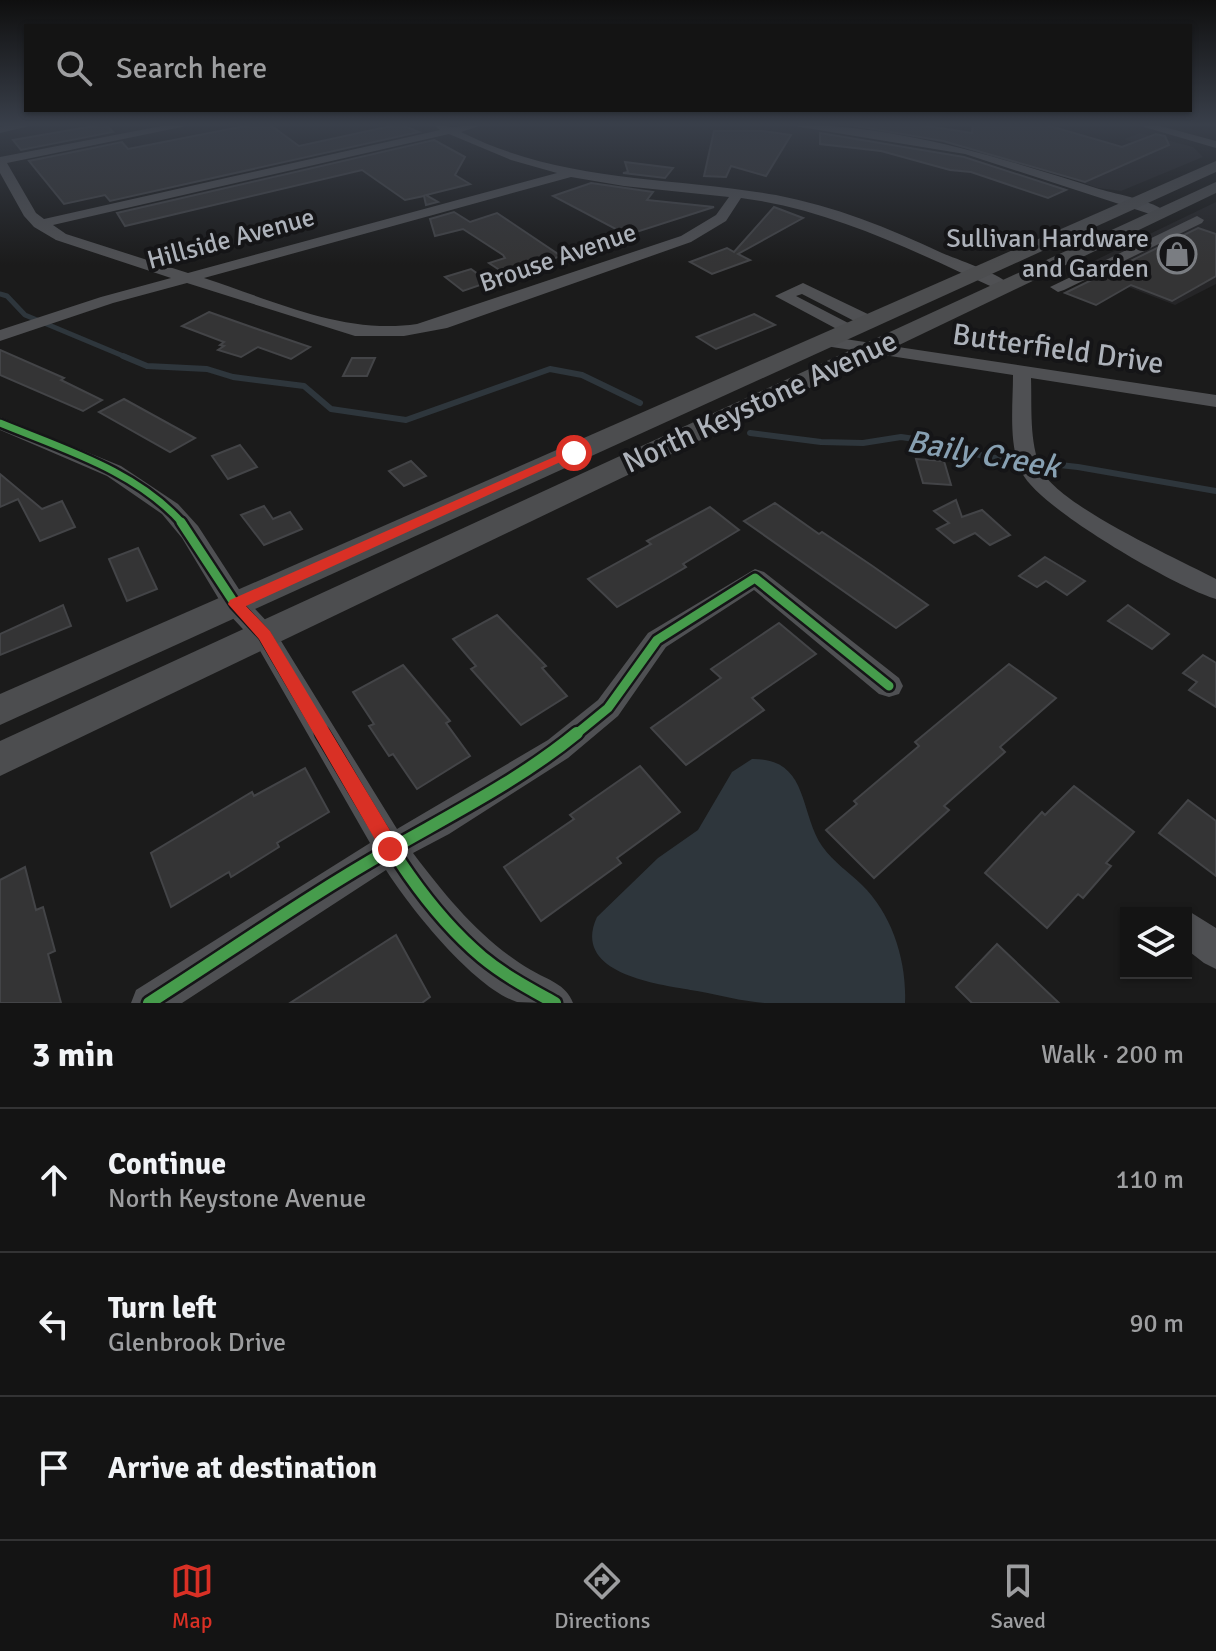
<!DOCTYPE html>
<meta charset="utf-8">
<style>
:root{--surface:#141414;--page:#1d1d1d;--text:#f1f3f6;--muted:#9d9ea0;--line:#333334;--accent:#d93025}
body{margin:0;font-family:Signika,sans-serif;background:var(--page);color:var(--text)}
.controls{position:absolute;right:24px;bottom:24px;display:grid;overflow:hidden;border-radius:0px;box-shadow:0 2px 6px #0004}
.controls button{width:72px;height:72px;display:grid;place-items:center;padding:0;border:0;border-bottom:2px solid var(--line);background:var(--surface);color:var(--text);font:40px sans-serif}
.stop{position:absolute;width:24px;height:24px;margin:-18px;border:6px solid #d93025;border-radius:50%;background:#fff}
.stop.end{background:#d93025;border-color:#fff;box-shadow:0 2px 8px #0008}
.list{margin:0;padding:0;list-style:none}
h2{display:flex;justify-content:space-between;align-items:center;height:104px;margin:0;padding:0 32px;font-size:34px}
h2 small{font-size:26px;font-weight:400;color:var(--muted)}
.list li{display:grid;grid-template-columns:52px 1fr auto;gap:24px;align-items:center;box-sizing:border-box;height:144px;padding:0 32px;border-top:2px solid var(--line)}
.list b{display:block;font-size:30px;white-space:nowrap}
.list p{margin:0;font-size:26px;white-space:nowrap;color:var(--muted)}
.list em{font-size:26px;font-style:normal;color:var(--muted)}
.icon{flex:none;width:44px;height:44px;fill:none;stroke:currentColor;stroke-width:2;stroke-linecap:round;stroke-linejoin:round}
.map{position:relative;flex:none;width:1216px;height:1003px;overflow:hidden}
.search{position:absolute;background:var(--surface);box-shadow:0 2px 6px #0004;left:24px;right:24px;top:24px;height:88px;display:flex;align-items:center;gap:20px;box-sizing:border-box;padding:0 28px;border-radius:0px;color:var(--muted);font-size:30px}
.sheet{height:536px;background:var(--surface)}
nav{display:flex;justify-content:space-around;align-items:center;box-sizing:border-box;height:112px;border-top:2px solid var(--line);background:var(--surface);font-size:22px;color:var(--muted)}
nav a{display:grid;justify-items:center;gap:4px}
nav .on{color:var(--accent)}
.map>svg:first-child{display:block}
</style>
<div class="map">
<svg width="1216" height="1003" viewBox="0 0 1216 1003">
<rect width="100%" height="100%" fill="#1b1b1b"/>
<g fill="#252527">
<path d="M1140 133 1193 147 1203 157 1121 191 1098 188 1051 172 1132 142 1124 139Z"/>
<path d="M1216 202V284L1175 305 1079 268Z"/>
</g>
<path fill="#2e363c" d="M752 759C809 758 799 812 822 846 834 863 848 871 862 885 892 914 907 961 905 1003 858 1003 810 1003 764 1003 741 1001 719 995 697 991 662 985 570 975 597 917L658 858 698 830 732 772Z"/>
<g fill="none" stroke-linecap="round" stroke-linejoin="round">
<path stroke="#2e363c" stroke-width="5" d="M0 294 7 296 25 315 128 358"/>
<g stroke="#2e363c" stroke-width="6">
<path d="M123 356 147 366 207 369 233 377 304 386 331 409 406 420 550 369 582 375 640 403"/>
<path d="M750 433 821 442 863 443 901 437 935 442 987 457 1078 467 1216 491"/>
</g>
</g>
<g fill="#343435" stroke="#434447" stroke-width="2">
<path d="M105 124 113 132 21 150 13 140Z"/>
<path d="M255 124H269L299 146 400 124 419 132 110 201 105 195 64 204 29 161 122 142 128 149Z"/>
<path d="M844 124H915L972 133 973 124H1043L1122 147 1156 134 1165 136 1169 145 1085 182 943 141Z"/>
<path d="M714 131H763L791 135 766 176 731 166 726 177 704 176Z"/>
<path d="M820 133 964 157 1066 190 1048 198 971 172 950 170 881 151 820 144Z"/>
<path d="M434 140 465 157 455 175 470 184 426 195 438 202 426 205 424 196 405 200 362 170 125 226 117 213Z"/>
<path d="M625 162 673 168 665 178 623 173 628 172Z"/>
<path d="M591 183 653 192 647 200 714 207 627 235 553 196Z"/>
<path d="M774 207 803 218 738 254 750 260 712 274 690 262 727 248 734 252Z"/>
<path d="M454 212 470 222 497 213 561 256 507 275 489 263 505 258 503 255 463 229 435 236 430 219Z"/>
<path d="M1198 228 1216 234V276L1172 301 1131 285 1096 305 1065 293Z"/>
<path d="M471 269 489 282 463 291 445 277Z"/>
<path d="M209 312 260 330 310 347 291 359 258 347 241 357 218 350 224 346 220 345 224 342 182 326Z"/>
<path d="M754 314 775 325 716 349 697 337Z"/>
<path d="M0 350 64 378 61 380 102 400 83 411 0 375Z"/>
<path d="M352 358H375L367 376H343Z"/>
<path d="M124 399 195 438 170 452 99 412Z"/>
<path d="M240 445 257 467 228 479 212 456Z"/>
<path d="M916 459 944 461 951 485 923 483Z"/>
<path d="M411 461 426 476 404 486 389 471Z"/>
<path d="M0 474 42 509 62 501 75 527 40 541 18 499 0 507Z"/>
<path d="M956 500 962 517 982 510 1010 535 990 545 975 533 954 543 937 529 949 523 934 511Z"/>
<path d="M775 503 819 534 822 532 871 565 928 605 896 628 744 521Z"/>
<path d="M264 506 273 519 290 512 302 529 264 545 241 515Z"/>
<path d="M710 507 739 530 683 564 686 567 659 583 617 607 588 579 651 544 647 541Z"/>
<path d="M138 548 157 589 127 601 109 559Z"/>
<path d="M1045 557 1085 581 1067 595 1046 581 1037 587 1019 576Z"/>
<path d="M63 605 71 626 0 655V634Z"/>
<path d="M1128 605 1169 634 1152 649 1108 621Z"/>
<path d="M497 615 546 666 542 668 567 696 521 725 471 669 476 666 453 639Z"/>
<path d="M779 623 816 654 752 698 764 710 686 765 651 728 721 678 711 669Z"/>
<path d="M1203 655 1216 663V707L1189 690 1197 682 1183 673Z"/>
<path d="M1009 664 1056 698 1000 747 1005 752 944 806 949 810 874 878 826 830 857 804 854 801 919 746 915 742Z"/>
<path d="M403 665 450 721 446 723 470 756 417 789 393 754 389 756 369 726 374 724 353 692Z"/>
<path d="M640 766 680 812 617 858 621 863 541 921 504 867 574 819 570 815Z"/>
<path d="M305 768 329 812 277 843 279 847 231 877 229 872 171 907 151 853 252 792 254 796Z"/>
<path d="M1074 786 1134 832 1106 863 1111 866 1083 898 1078 894 1047 928 985 873 1042 812 1045 815Z"/>
<path d="M1188 800 1216 821V876L1159 833Z"/>
<path d="M25 867 36 910 43 907 55 951 48 954 61 1003H0V880Z"/>
<path d="M396 935 430 997 422 1003H290Z"/>
<path d="M997 944 1059 1003H972L956 987Z"/>
</g>
<g fill="none" stroke-linecap="round" stroke-linejoin="round">
<g fill="#4f5053" fill-rule="evenodd">
<path d="M13 124H38L0 133V127Z"/>
<path d="M172 124H196L7 163 36 213 44 219 440 130 433 124 452 127 485 124 461 132C563 183 668 176 776 195 834 206 889 228 942 253 961 261 999 273 1013 287L1005 292 999 290C915 252 834 210 741 198L726 221 691 242 447 328 404 336H355L187 283 113 303 0 341V330L101 297 171 278 56 240 34 227 24 216 0 173V157ZM449 134 511 160 557 173 188 273 66 234 53 225ZM571 177 624 186 729 197 716 215 681 236 417 324C344 335 272 300 204 278Z"/>
<path d="M782 124C895 124 992 155 1099 189 1119 195 1152 200 1168 213L1156 216 965 154Z"/>
<path d="M1134 124H1153L1216 141V148Z"/>
<path d="M1197 216 1204 220 1202 223 1064 290 1058 292 1050 287Z"/>
<path d="M803 283 874 317 876 321 868 326 862 325 802 294 796 296 854 326 856 330 854 334 848 335 775 296Z"/>
<path d="M825 336 1216 395V407L1031 378C1032 407 1029 442 1041 469 1057 505 1178 559 1216 579V599C1176 587 1040 509 1022 473 1008 446 1013 405 1013 375L819 345 816 341Z"/>
<path d="M0 417 121 466 178 504 198 526 244 597 273 628 397 829 548 740 598 700 648 633 755 569 764 572 899 678 903 686 899 694 889 697 879 694 754 590 666 647 618 716 568 758 449 834 413 853C447 898 483 942 531 970 548 980 566 984 573 1003 557 1003 533 1003 517 1002 474 988 410 908 386 870L182 1003H131L136 990 370 843 255 642 226 611 182 538 162 514 107 476 0 430Z"/>
<path d="M1187 910 1216 928V969L1204 963 1186 949V913H1179Z"/>
</g>
<g fill="#4c4d4f" fill-rule="evenodd">
<path d="M1216 161V172L0 725V694Z"/>
<path d="M1216 182V193L0 776V741Z"/>
</g>
<defs>
<path id="cycleway-far2" d="M0 423C63 449 137 471 183 524"/>
<g id="cycleway-far1">
<path d="M181 522 235 604 264 635 323 735"/>
<path d="M575 735 608 708 657 640 755 578 889 686"/>
</g>
<g id="cycleway">
<path d="M322 733C370 811 411 897 482 957 505 976 530 989 555 1003"/>
<path d="M149 1003C229 952 308 896 391 849 454 813 521 779 577 733"/>
</g>
</defs>
<use href="#cycleway-far2" stroke="#151517" stroke-width="12"/>
<use href="#cycleway-far1" stroke="#151517" stroke-width="14"/>
<use href="#cycleway" stroke="#151517" stroke-width="17"/>
<use href="#cycleway-far2" stroke="#469c4c" stroke-width="7"/>
<use href="#cycleway-far1" stroke="#469c4c" stroke-width="9"/>
<use href="#cycleway" stroke="#469c4c" stroke-width="12"/>
</g>
<linearGradient id="sky" x2="0" y2="1"><stop stop-color="#0f0f0f"/><stop offset="0.47" stop-color="#393f4a"/><stop offset="1" stop-color="#393f4a" stop-opacity="0"/></linearGradient>
<rect width="1216" height="265" fill="url(#sky)"/>
<path fill="#d93025" d="M570 450 580 453 246 606 270 631 397 842 400 849 397 855 390 858 384 855 259 639 228 604 230 600Z"/>
<defs>
<symbol id="shop-ring" viewBox="-11 -11 22 22"><circle r="9.5" fill="#151517" stroke="#7a7d82" stroke-width="1.5"/><path d="M-5-2.5h2.3a2.7 3.5 0 0 1 5.4 0H5L5.5 6h-11ZM-1.5-2.5h3a1.5 2.3 0 0 0-3 0Z" fill="#7a7d82"/></symbol>
</defs>
<g fill-rule="evenodd">
<use href="#shop-ring" x="1155" y="232" width="44" height="44"/>
</g>
<g text-anchor="middle" dominant-baseline="central" stroke-width="8" stroke-linejoin="round" paint-order="stroke">
<g font-size="26" fill="#adb2ba" stroke="#151517">
<text transform="translate(231 239) rotate(-15)">Hillside Avenue</text>
<text transform="translate(558 258) rotate(-19)">Brouse Avenue</text>
</g>
<g font-size="26" fill="#adb2ba" stroke="#151517" text-anchor="end">
<text x="1149" y="239">Sullivan Hardware<tspan x="1149" dy="30">and Garden</tspan></text>
</g>
<g font-size="30" fill="#adb2ba" stroke="#151517">
<text transform="translate(1058 349) rotate(8)">Butterfield Drive</text>
<text transform="translate(760 402) rotate(-25)">North Keystone Avenue</text>
</g>
<g font-size="32" font-style="italic" fill="#87a0b2" stroke="#151517">
<text transform="translate(983 454) rotate(10)">Baily Creek</text>
</g>
</g>
</svg>
<div class="controls">
<button><svg class="icon" aria-label="layers" viewBox="0 0 24 24"><path d="M12 4l9 5-9 5-9-5zM3 14l9 5 9-5"/></svg></button>
</div>
<div class="stop" style="left:574px;top:453px"></div>
<div class="stop end" style="left:390px;top:849px"></div>
<div class="search"><svg class="icon" aria-label="search" viewBox="0 0 24 24"><circle cx="10" cy="10" r="6"/><path d="M15 15l6 6"/></svg>Search here</div>
</div>
<section class="sheet">
<h2>3 min<small>Walk · 200 m</small></h2>
<ul class="list">
<li><svg class="icon" aria-label="ahead" viewBox="0 0 24 24"><path d="M12 20V5M6 11l6-6 6 6"/></svg><div><b>Continue</b><p>North Keystone Avenue</p></div><em>110 m</em></li>
<li><svg class="icon" aria-label="left" viewBox="0 0 24 24"><path d="M17 20v-9H6M10 6l-5 5 5 5"/></svg><div><b>Turn left</b><p>Glenbrook Drive</p></div><em>90 m</em></li>
<li><svg class="icon" aria-label="arrive" viewBox="0 0 24 24"><path d="M6 21V4h12l-3 4 3 4H6"/></svg><div><b>Arrive at destination</b></div></li>
</ul>
</section>
<nav>
<a class="on"><svg class="icon" aria-label="map" viewBox="0 0 24 24"><path d="M3 6l6-2 6 2 6-2v14l-6 2-6-2-6 2zM9 4v14M15 6v14"/></svg>Map</a>
<a><svg class="icon" aria-label="directions" viewBox="0 0 24 24"><path d="M12 3l9 9-9 9-9-9zM9 14v-3h6M13 9l2 2-2 2"/></svg>Directions</a>
<a><svg class="icon" aria-label="saved" viewBox="0 0 24 24"><path d="M7 4h10v16l-5-4-5 4z"/></svg>Saved</a>
</nav>
